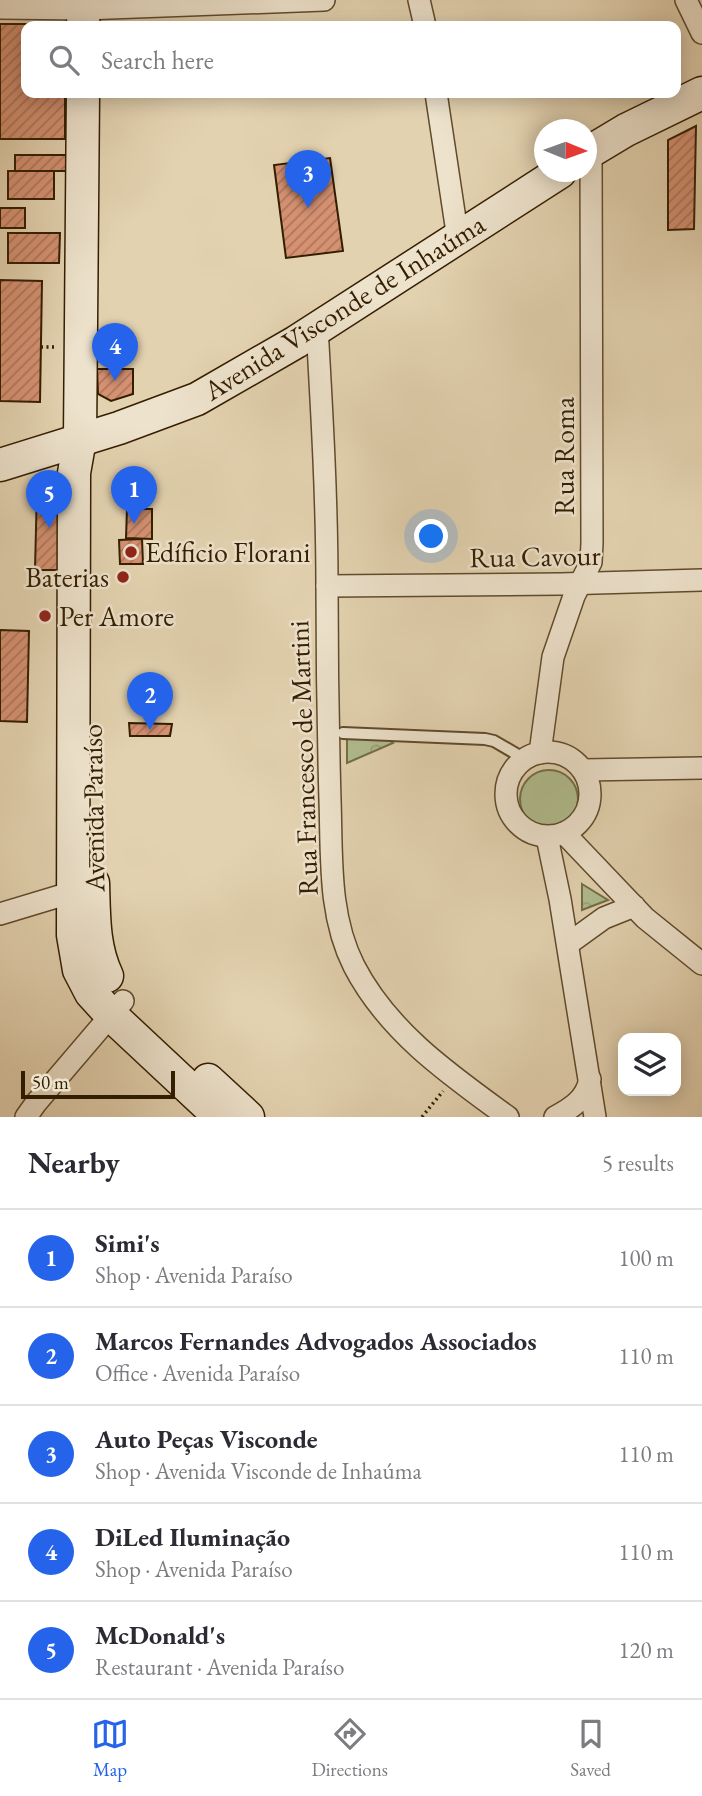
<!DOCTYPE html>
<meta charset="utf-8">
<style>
:root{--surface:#fff;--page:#f7f7f7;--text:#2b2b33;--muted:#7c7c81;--line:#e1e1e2;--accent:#2563eb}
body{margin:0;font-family:"EB Garamond",serif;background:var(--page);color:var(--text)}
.controls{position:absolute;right:21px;bottom:21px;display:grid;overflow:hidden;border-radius:14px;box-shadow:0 4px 18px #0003}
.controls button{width:63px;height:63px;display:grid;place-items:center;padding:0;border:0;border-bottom:2px solid var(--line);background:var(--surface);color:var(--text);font:35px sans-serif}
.compass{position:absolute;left:534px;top:119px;width:63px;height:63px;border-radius:50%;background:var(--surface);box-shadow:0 4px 18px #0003;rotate:91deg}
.scale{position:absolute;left:21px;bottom:18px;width:154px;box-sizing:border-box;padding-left:7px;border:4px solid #341e00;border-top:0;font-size:19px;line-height:24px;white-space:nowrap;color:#341e00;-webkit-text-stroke:5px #ede2cc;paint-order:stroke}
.you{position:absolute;left:432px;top:537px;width:24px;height:24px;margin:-18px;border:5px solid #fff;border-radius:50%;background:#1a73e8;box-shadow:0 0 0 10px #1a73e833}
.badge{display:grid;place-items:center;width:46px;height:46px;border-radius:50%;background:var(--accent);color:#fff;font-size:23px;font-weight:700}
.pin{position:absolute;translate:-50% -58px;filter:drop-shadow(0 2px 4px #0008)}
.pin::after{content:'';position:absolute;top:37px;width:24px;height:21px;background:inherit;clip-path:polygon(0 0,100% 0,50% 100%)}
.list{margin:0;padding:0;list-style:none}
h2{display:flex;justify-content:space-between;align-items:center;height:91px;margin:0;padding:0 28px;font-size:30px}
h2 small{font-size:23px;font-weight:400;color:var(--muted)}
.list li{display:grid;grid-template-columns:46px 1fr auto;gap:21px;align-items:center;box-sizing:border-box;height:98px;padding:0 28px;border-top:2px solid var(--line)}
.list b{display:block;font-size:26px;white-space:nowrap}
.list p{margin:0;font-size:23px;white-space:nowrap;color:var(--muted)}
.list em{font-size:23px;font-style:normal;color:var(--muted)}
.icon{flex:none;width:38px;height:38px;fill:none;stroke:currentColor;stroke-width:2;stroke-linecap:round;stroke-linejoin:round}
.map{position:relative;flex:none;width:702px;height:1117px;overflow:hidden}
.search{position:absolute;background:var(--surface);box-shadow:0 4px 18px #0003;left:21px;right:21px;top:21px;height:77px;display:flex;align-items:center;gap:18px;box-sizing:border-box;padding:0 24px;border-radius:14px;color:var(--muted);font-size:26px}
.sheet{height:581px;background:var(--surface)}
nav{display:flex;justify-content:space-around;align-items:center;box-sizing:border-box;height:98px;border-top:2px solid var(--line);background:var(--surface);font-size:19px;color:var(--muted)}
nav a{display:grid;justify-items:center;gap:4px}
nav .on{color:var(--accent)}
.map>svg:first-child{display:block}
</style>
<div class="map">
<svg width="702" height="1117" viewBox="0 0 702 1117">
<defs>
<pattern id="forest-crowns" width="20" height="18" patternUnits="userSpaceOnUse" patternTransform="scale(1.75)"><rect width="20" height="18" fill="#b0bd8e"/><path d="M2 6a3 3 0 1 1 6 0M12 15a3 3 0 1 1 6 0" fill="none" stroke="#98a279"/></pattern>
<pattern id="building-hatch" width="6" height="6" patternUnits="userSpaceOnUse" patternTransform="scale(1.75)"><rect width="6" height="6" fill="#d59172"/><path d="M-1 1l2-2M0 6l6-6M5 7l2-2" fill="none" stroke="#ae765b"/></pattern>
</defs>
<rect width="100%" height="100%" fill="#e3d2b0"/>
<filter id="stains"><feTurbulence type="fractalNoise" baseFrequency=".00286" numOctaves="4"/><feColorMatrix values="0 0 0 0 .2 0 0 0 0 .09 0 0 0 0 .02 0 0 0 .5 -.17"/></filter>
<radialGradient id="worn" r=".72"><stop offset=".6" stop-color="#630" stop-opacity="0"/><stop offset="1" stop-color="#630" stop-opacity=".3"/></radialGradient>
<circle fill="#b0bd8e" stroke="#726e47" stroke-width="2" cx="549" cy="799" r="29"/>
<g fill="url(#forest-crowns)" stroke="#726e47" stroke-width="2">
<path d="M347 738 388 739 393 743 347 763Z"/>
<path d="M582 884 608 900 582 910Z"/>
</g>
<g fill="url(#building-hatch)" stroke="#341e00" stroke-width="2">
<path d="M0 24H65V26H26V93H65V139H0Z"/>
<path d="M696 126 694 229 668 230V140Z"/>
<rect x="15" y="155" width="53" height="16"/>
<path d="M330 158 343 251 286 258 274 165Z"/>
<rect x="8" y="171" width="46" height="28"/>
<rect x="0" y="208" width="25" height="20"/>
<path d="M8 233H60L59 263H8Z"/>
<path d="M0 280 42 281 40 402 0 401Z"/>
<path d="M97 369H133V394L111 401 98 394Z"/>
<path d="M37 487H63V570H35Z"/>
<path d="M127 509H152V539L126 538Z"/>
<path d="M142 539 143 564H120L119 540Z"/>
<path d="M0 630 29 631 27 722 0 721Z"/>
<path d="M129 723 172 724 170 736H130Z"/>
</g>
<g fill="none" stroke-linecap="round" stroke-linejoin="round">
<defs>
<path id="lane" d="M343 733 485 739 494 741 525 759"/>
<g id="street">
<path d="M419 0 425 26"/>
<path d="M686 0 702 33"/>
<path d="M0 8 84 9 324 0"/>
<path d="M436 93 458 239"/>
<path d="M317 327C322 414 327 501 327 587 327 658 328 729 330 800 332 856 328 915 354 966 388 1032 450 1075 508 1117"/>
<path d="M327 586 561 584 702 580"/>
<circle cx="548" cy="794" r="42"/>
<path d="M540 753 553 657 574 596 591 562 592 543 591 151"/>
<path d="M583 770 702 768"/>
<path d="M564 833 645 918 702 964"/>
<path d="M547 837 560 899 595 1117"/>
<path d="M0 914 73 892H84"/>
<path d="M568 944 604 918 634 906"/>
<path d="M26 1117 36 1103 123 1001"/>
<path d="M555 1117C572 1108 586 1099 590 1079"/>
</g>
<g id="secondary">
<path d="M83 26 84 0"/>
<path d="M83 93 80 439 74 473 73 935 79 970 91 993 112 1016 220 1117"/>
<path d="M586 154 626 130 702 93"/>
<path d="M0 465 119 428 197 399 296 342 560 172"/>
<path d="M93 883C94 915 93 947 107 976"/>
<path d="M208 1080 248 1117"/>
</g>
</defs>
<use href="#lane" stroke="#604b2c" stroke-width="14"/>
<use href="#street" stroke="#604b2c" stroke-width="24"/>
<use href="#secondary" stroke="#341e00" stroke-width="35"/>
<g stroke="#341e00" stroke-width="3.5" stroke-dasharray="2 3.5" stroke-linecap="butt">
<path d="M41 347H57"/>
<path d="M422 1117 443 1091"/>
</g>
<use href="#lane" stroke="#ede2cc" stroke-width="10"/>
<use href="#street" stroke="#ede2cc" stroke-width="21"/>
<use href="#secondary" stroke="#ede2cc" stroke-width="32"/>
</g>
<g fill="#8f2418" stroke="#ede2cc" stroke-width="2.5">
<circle cx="131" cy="552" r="7"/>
<circle cx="123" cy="577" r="7"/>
<circle cx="45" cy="616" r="7"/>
</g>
<g text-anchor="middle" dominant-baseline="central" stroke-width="5" stroke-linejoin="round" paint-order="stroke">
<g font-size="28" fill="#341e00" stroke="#ede2cc">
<text transform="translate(344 307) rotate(-32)">Avenida Visconde de Inhaúma</text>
<text transform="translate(564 456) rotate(-90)">Rua Roma</text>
<text transform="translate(535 556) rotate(-1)">Rua Cavour</text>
<text transform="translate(303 758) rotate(-92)">Rua Francesco de Martini</text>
<text transform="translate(93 808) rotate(-91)">Avenida Paraíso</text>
</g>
<g font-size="28" fill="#341e00" stroke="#ede2cc" text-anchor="start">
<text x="145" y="552">Edíficio Florani</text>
<text x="109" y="577" text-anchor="end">Baterias</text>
<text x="59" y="616">Per Amore</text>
</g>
</g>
<rect width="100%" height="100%" filter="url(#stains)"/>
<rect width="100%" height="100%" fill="url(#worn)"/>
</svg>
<div class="controls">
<button><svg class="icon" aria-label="layers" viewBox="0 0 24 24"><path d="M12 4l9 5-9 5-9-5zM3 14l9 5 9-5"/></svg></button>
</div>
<svg class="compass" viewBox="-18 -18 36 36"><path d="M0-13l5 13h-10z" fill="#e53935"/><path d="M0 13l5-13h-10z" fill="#7c7c81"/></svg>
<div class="scale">50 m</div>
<div class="you"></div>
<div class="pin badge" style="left:134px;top:524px">1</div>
<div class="pin badge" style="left:150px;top:730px">2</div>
<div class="pin badge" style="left:308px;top:208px">3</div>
<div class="pin badge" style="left:115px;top:381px">4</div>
<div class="pin badge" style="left:49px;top:528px">5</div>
<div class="search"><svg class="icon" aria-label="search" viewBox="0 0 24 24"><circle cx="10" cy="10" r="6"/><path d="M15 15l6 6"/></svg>Search here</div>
</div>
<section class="sheet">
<h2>Nearby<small>5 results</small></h2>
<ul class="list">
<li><span class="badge">1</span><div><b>Simi's</b><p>Shop · Avenida Paraíso</p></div><em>100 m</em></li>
<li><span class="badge">2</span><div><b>Marcos Fernandes Advogados Associados</b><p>Office · Avenida Paraíso</p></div><em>110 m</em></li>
<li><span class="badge">3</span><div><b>Auto Peças Visconde</b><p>Shop · Avenida Visconde de Inhaúma</p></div><em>110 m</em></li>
<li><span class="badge">4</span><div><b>DiLed Iluminação</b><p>Shop · Avenida Paraíso</p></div><em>110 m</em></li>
<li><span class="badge">5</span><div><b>McDonald's</b><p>Restaurant · Avenida Paraíso</p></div><em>120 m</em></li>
</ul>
</section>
<nav>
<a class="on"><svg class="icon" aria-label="map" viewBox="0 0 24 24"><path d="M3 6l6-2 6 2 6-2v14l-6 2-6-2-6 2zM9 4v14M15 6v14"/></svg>Map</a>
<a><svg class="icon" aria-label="directions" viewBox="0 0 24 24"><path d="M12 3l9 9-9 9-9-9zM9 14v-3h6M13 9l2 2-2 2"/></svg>Directions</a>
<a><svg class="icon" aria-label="saved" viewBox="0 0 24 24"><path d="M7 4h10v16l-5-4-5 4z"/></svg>Saved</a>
</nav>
